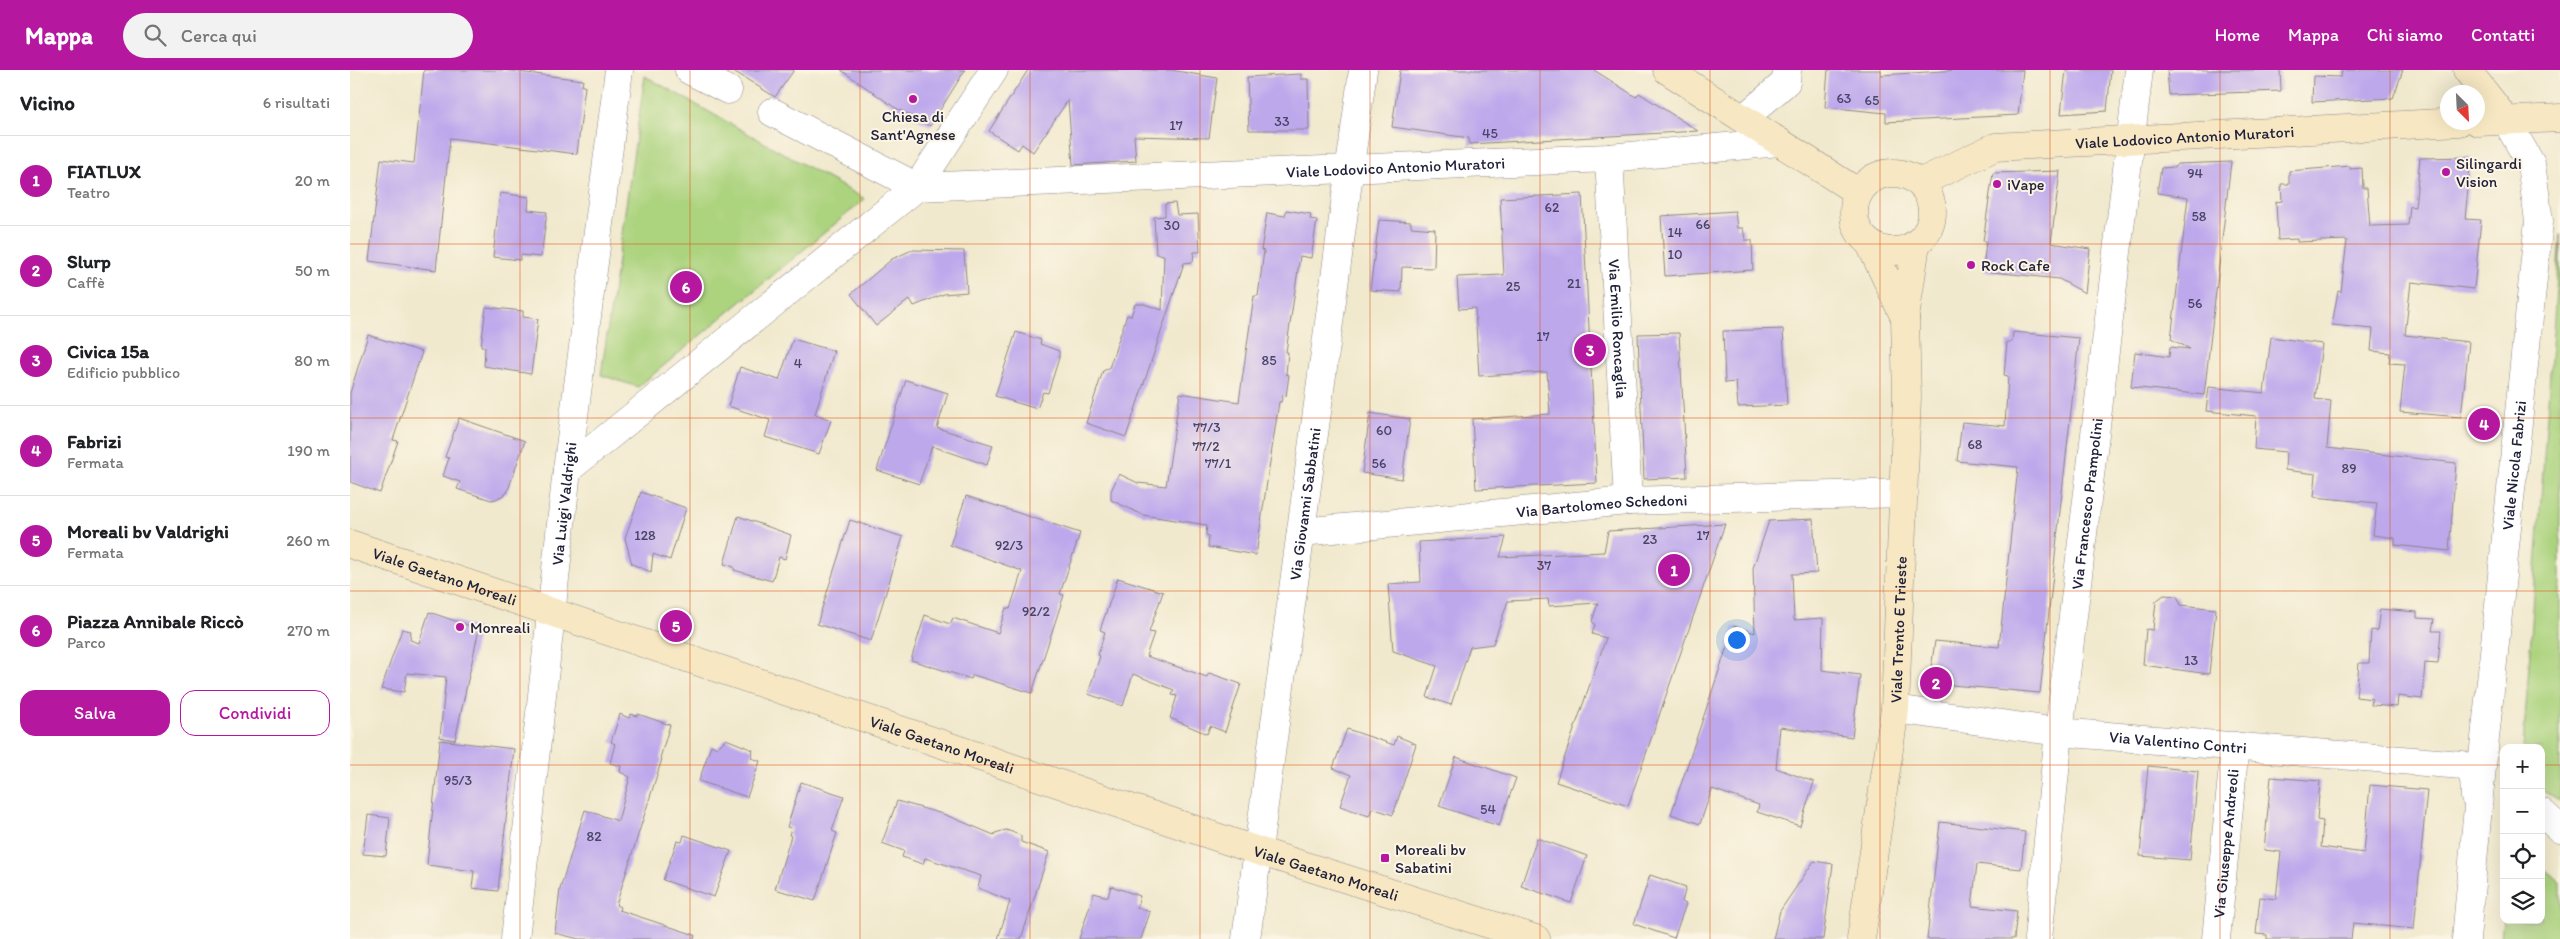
<!DOCTYPE html>
<html lang="it">
<meta charset="utf-8">
<style>
:root{--surface:#fff;--page:#f2f2f2;--text:#202124;--muted:#757577;--line:#e0e0e0;--accent:#b5179e}
body{margin:0;font-family:Itim,sans-serif;background:var(--page);color:var(--text)}
.controls{position:absolute;right:15px;bottom:15px;display:grid;overflow:hidden;border-radius:10px;box-shadow:0 5px 20px #0002}
.controls button{width:45px;height:45px;display:grid;place-items:center;padding:0;border:0;border-bottom:1px solid var(--line);background:var(--surface);color:var(--text);font:25px sans-serif}
.compass{position:absolute;left:2090px;top:15px;width:45px;height:45px;border-radius:50%;background:var(--surface);box-shadow:0 5px 20px #0002;rotate:156deg}
.you{position:absolute;left:1386px;top:569px;width:18px;height:18px;margin:-12px;border:4px solid #fff;border-radius:50%;background:#1a73e8;box-shadow:0 0 0 8px #1a73e833}
.badge{display:grid;place-items:center;width:32px;height:32px;border-radius:50%;background:var(--accent);color:#fff;font-size:16px;font-weight:700}
.pin{position:absolute;translate:-50% -50%;border:2px solid #fff;box-shadow:0 1px 5px #0006}
.list{margin:0;padding:0;list-style:none}
h2{display:flex;justify-content:space-between;align-items:center;height:65px;margin:0;padding:0 20px;font-size:21px}
h2 small{font-size:16px;font-weight:400;color:var(--muted)}
.list li{display:grid;grid-template-columns:32px 1fr auto;gap:15px;align-items:center;box-sizing:border-box;height:90px;padding:0 20px;border-top:1px solid var(--line)}
.list b{display:block;font-size:19px;white-space:nowrap}
.list p{margin:0;font-size:16px;white-space:nowrap;color:var(--muted)}
.list em{font-size:16px;font-style:normal;color:var(--muted)}
.actions{display:flex;gap:10px;padding:15px 20px}
.actions a{flex:1;padding:11px 0;border:1px solid var(--accent);border-radius:15px;text-align:center;font-size:18px;color:var(--accent)}
.actions .main{background:var(--accent);color:#fff}
.icon{flex:none;width:28px;height:28px;fill:none;stroke:currentColor;stroke-width:2;stroke-linecap:round;stroke-linejoin:round}
.map{position:relative;flex:none;width:2210px;height:869px;overflow:hidden}
header{display:flex;align-items:center;gap:30px;box-sizing:border-box;height:70px;padding:0 25px;background:var(--accent);color:#fff}
header strong{font-size:24px}
nav{display:flex;gap:28px;margin-inline-start:auto;font-size:18px}
.search{width:350px;height:45px;background:var(--page);display:flex;align-items:center;gap:12px;box-sizing:border-box;padding:0 18px;border-radius:28px;color:var(--muted);font-size:19px}
main{display:flex}
aside{flex:1;background:var(--surface)}
.map>svg:first-child{display:block}
</style>
<header>
<strong>Mappa</strong>
<div class="search"><svg class="icon" aria-label="search" viewBox="0 0 24 24"><circle cx="10" cy="10" r="6"/><path d="M15 15l6 6"/></svg>Cerca qui</div>
<nav><a>Home</a><a>Mappa</a><a>Chi siamo</a><a>Contatti</a></nav>
</header>
<main>
<aside>
<h2>Vicino<small>6 risultati</small></h2>
<ul class="list">
<li><span class="badge">1</span><div><b>FIATLUX</b><p>Teatro</p></div><em>20 m</em></li>
<li><span class="badge">2</span><div><b>Slurp</b><p>Caffè</p></div><em>50 m</em></li>
<li><span class="badge">3</span><div><b>Civica 15a</b><p>Edificio pubblico</p></div><em>80 m</em></li>
<li><span class="badge">4</span><div><b>Fabrizi</b><p>Fermata</p></div><em>190 m</em></li>
<li><span class="badge">5</span><div><b>Moreali bv Valdrighi</b><p>Fermata</p></div><em>260 m</em></li>
<li><span class="badge">6</span><div><b>Piazza Annibale Riccò</b><p>Parco</p></div><em>270 m</em></li>
</ul>
<div class="actions"><a class="main">Salva</a><a>Condividi</a></div>
</aside>
<div class="map">
<svg width="2210" height="869" viewBox="0 0 2210 869">
<rect width="100%" height="100%" fill="#fcf5e5"/>
<filter id="ink" filterUnits="userSpaceOnUse"><feTurbulence type="fractalNoise" baseFrequency=".02" numOctaves="2"/><feDisplacementMap in="SourceGraphic" scale="10" xChannelSelector="R" yChannelSelector="G"/><feConvolveMatrix kernelMatrix="1 2 1 2 8 2 1 2 1" color-interpolation-filters="sRGB"/></filter>
<filter id="wash" filterUnits="userSpaceOnUse"><feTurbulence type="fractalNoise" baseFrequency=".0096" numOctaves="4" result="noise"/><feDisplacementMap in="SourceGraphic" scale="20" xChannelSelector="R" yChannelSelector="G"/><feGaussianBlur stdDeviation="1.12" result="paint"/><feColorMatrix in="noise" values="0 0 0 0 0 0 0 0 0 0 0 0 0 0 0 0 0 1.4 0 .05"/><feComposite in="paint" operator="in"/></filter>
<g filter="url(#wash)">
<rect width="100%" height="100%" fill="#f1e9cd"/>
<g fill="#acd37e" stroke="#677a5c">
<path d="M295 6 515 129 288 317 251 305Z"/>
<path d="M2210 165V731L2191 720V678H2173Z"/>
<path d="M2191 797 2210 811V869H2151L2154 840V850H2191Z"/>
</g>
<g id="blocks">
<g fill="#bda8ec">
<path d="M74 0H153L233 10 232 16H235L227 84 100 68 86 200 19 191 31 89 64 93Z"/>
<path d="M382 0H444L425 27Z"/>
<path d="M491 0H615L580 56 544 37Z"/>
<path d="M678 0H821L867 8 859 68 784 66 786 91 723 95 718 30 683 82 672 74 668 80 639 61Z"/>
<path d="M1050 0H1244L1286 27 1289 23 1348 61 1119 74V68L1042 57Z"/>
<path d="M1478 0H1531V5L1608 0H1673L1668 45 1536 52V43L1475 37Z"/>
<path d="M1716 0H1761L1757 41 1711 44Z"/>
<path d="M1817 0H1930L1931 21 1819 25Z"/>
<path d="M1992 0H2053L2043 28 1962 32 1963 6 1991 7Z"/>
<path d="M951 4V9H958L959 60H899L897 7Z"/>
<path d="M2121 87 2115 149 2131 150 2124 219 2061 212 2055 265 2119 272 2111 347 2050 342 2055 294 2039 293 2040 283 2021 281 2023 259 1982 255 1988 221 1991 222 1997 170 1947 172V169L1928 170 1926 132 1932 131 1931 114H1939V101L2000 96V99L2012 98 2013 118H2017L2020 156 2058 155 2060 136 2065 137 2070 88Z"/>
<path d="M1881 92 1854 325 1781 317 1785 282 1819 287 1820 277 1840 279 1821 269 1838 127 1807 123 1811 98 1825 97 1827 94Z"/>
<path d="M1710 101 1701 173 1740 179 1735 223 1709 209 1633 201 1636 171H1633L1643 103Z"/>
<path d="M150 123 179 127 178 140 197 142 191 187 171 185 170 190 143 187Z"/>
<path d="M1232 124 1247 413 1126 419 1122 349 1200 344 1197 302 1129 306 1125 238 1109 239 1107 207 1154 205 1150 128Z"/>
<path d="M825 133 827 145 848 144 850 182H844L843 192 834 193 776 367 736 353 753 301 759 298 777 245 781 246 785 234H794L812 240 814 185 806 184 804 147 815 146V134Z"/>
<path d="M936 140 961 144 960 149 967 150 961 188 950 186 936 282H938L936 304 939 305 936 326 933 325 931 332H929L906 485 858 477 859 466 856 465 857 455 793 445 761 430V421L769 404 788 413 816 416 830 323 889 332 904 226H908L914 181 911 180 917 143 935 146Z"/>
<path d="M1385 141 1387 158H1393L1395 170H1402L1403 200 1315 206 1311 146Z"/>
<path d="M1029 150 1061 152V157L1085 159 1084 198 1052 197 1051 222 1020 220Z"/>
<path d="M562 180 614 181 617 222 594 224 564 236 560 229 526 256 501 224 542 189Z"/>
<path d="M136 237 173 241V247L188 249 181 304 134 296 135 277 131 276Z"/>
<path d="M1433 259 1437 335 1388 337 1386 312 1375 313 1373 261Z"/>
<path d="M666 262 691 270 690 274 709 281V288L698 323 693 322 687 339 645 326Z"/>
<path d="M1663 262 1729 268 1690 623 1579 613 1585 571 1649 577 1668 397 1607 391 1612 352 1655 356 1658 306 1654 305 1657 272H1662Z"/>
<path d="M1329 263 1337 407 1294 409 1288 264Z"/>
<path d="M18 265 72 282 43 370 48 371 30 423 0 412V323Z"/>
<path d="M1921 267 1972 274 1965 329 1981 331 1977 378 2106 393 2099 481 2045 475V468L2023 465 2027 433 1964 427 1966 404 1935 400 1936 382 1904 379 1906 346 1856 341 1859 317 1914 323Z"/>
<path d="M443 269 484 281 465 344 481 350 469 384 415 367 420 350 378 336 390 297 429 310Z"/>
<path d="M556 310 598 323 587 358 643 375 637 395 582 376 569 414 527 400Z"/>
<path d="M1020 343 1060 349 1052 409 1012 403Z"/>
<path d="M109 348 175 371 157 423 146 429 141 430 107 419 110 412 93 406 99 388 95 387Z"/>
<path d="M291 422 336 438 320 490 303 484 301 502 282 494 275 468Z"/>
<path d="M616 426 730 463 710 524 714 525 682 623 623 605 621 609 561 590 575 545 600 554 603 548 648 563 656 538 660 539 672 501 600 475Z"/>
<path d="M388 446 441 465 435 489 429 487 422 511 384 500V497L374 494Z"/>
<path d="M1463 449 1467 503 1442 504 1444 550 1473 548 1472 600 1510 605 1502 667 1430 657 1426 698 1464 712 1450 756 1407 742 1409 735 1362 719 1350 754 1321 744 1384 556 1405 563 1403 498 1419 451Z"/>
<path d="M500 450 553 467 521 571 467 554Z"/>
<path d="M1375 454 1278 736 1206 712 1256 568 1242 564 1245 555 1242 551 1248 533 1199 536 1198 529 1158 531 1143 574 1120 577 1101 635 1077 627 1087 596 1043 581 1038 514 1071 512 1069 472 1156 467 1150 487 1254 482 1258 461Z"/>
<path d="M768 508 813 522 799 562 804 563 796 586 857 607 859 603 891 614 875 662 860 656 857 664 820 648 827 626 822 625 824 620 783 604 773 636 738 624 750 586 748 585 755 562 750 560Z"/>
<path d="M1814 525 1827 526 1831 535 1866 539 1859 604 1793 595 1796 559 1803 560 1806 531Z"/>
<path d="M2030 539 2067 542V548L2084 549 2082 561H2091L2088 594 2075 593 2072 629 2048 626 2047 637 2021 635 2022 629 2006 627 2009 593H2019L2021 560 2027 561Z"/>
<path d="M79 542 129 559 105 670 90 667 96 607 57 603 54 622 31 619 52 559 61 561 60 570 69 573Z"/>
<path d="M270 644 279 648 281 644 287 646 288 644 320 655 310 688 312 689 266 835 270 837 269 840 345 865 344 869H229L205 863 210 819 235 740 268 751 280 707 270 702 271 696 260 693 265 674 261 672Z"/>
<path d="M997 659 1044 675 1047 666 1066 674 1043 745 1022 738 1019 746 990 736 1001 705 983 698Z"/>
<path d="M376 669 403 680 401 688 410 691 397 727 349 711 361 675 367 678Z"/>
<path d="M90 670 164 679 148 821 122 818 124 801 77 795Z"/>
<path d="M1106 687 1166 708 1149 756 1089 736Z"/>
<path d="M1798 696 1848 701 1840 790 1790 786Z"/>
<path d="M1921 707 1970 711 1967 750 1973 751 1971 777 2014 783 2020 715 2077 720 2064 859 2003 853 2001 869H1917V865L1906 864 1910 827 1926 829 1931 782 1914 780Z"/>
<path d="M451 712 494 726 482 761 487 763 465 831 425 819 441 766 439 765 441 758 437 757Z"/>
<path d="M547 731 596 745 644 765 645 763 656 760 662 762 671 766V772L699 782 671 869H648L660 831 628 818 631 806 575 788 573 794 552 787 554 781 532 773Z"/>
<path d="M18 745 40 748 36 786 13 784Z"/>
<path d="M1590 752 1675 762 1671 799 1627 794 1622 836 1667 841 1664 869H1577Z"/>
<path d="M334 765 381 781 364 827 313 810 327 771 332 772Z"/>
<path d="M1187 768 1237 786 1221 833 1171 816Z"/>
<path d="M1464 791 1483 794 1473 869H1423L1430 841Z"/>
<path d="M1300 805 1336 817 1332 832 1336 834 1324 868 1284 854Z"/>
<path d="M761 816 790 826 787 837 800 842 791 869H729L744 823 758 827Z"/>
</g>
</g>
</g>
<g filter="url(#ink)">
<use href="#blocks" fill-opacity="0" stroke="#8a8684" stroke-width="1"/>
<g fill="none" stroke-linecap="round" stroke-linejoin="round">
<defs>
<g id="street">
<path d="M339 0 378 20"/>
<path d="M1393 49 1436 12 1437 0"/>
<path id="s1" d="M1259 88 1278 431"/>
<path id="s2" d="M567 117 1259 88 1429 72"/>
<path d="M567 117 644 0"/>
<path d="M217 400 567 117 422 42"/>
<path id="s3" d="M951 462 1278 431 1554 423"/>
<path id="s4" d="M1545 639 1709 662 2112 695 2118 697 2124 708 2125 727"/>
<path d="M2191 742 2210 759"/>
<path id="s5" d="M165 869 217 400 269 0"/>
<path id="s6" d="M896 869 1013 0"/>
<path id="s7" d="M1688 869 1709 662 1789 0"/>
<path id="s8" d="M1866 869 1885 676"/>
<path id="s9" d="M2116 869 2129 726 2189 151 2181 94 2156 50"/>
</g>
<g id="secondary">
<path d="M1317 0 1509 123"/>
<path d="M2117 0 2156 50"/>
<path d="M2128 52 2210 48"/>
<circle cx="1543" cy="142" r="39"/>
<path id="s10" d="M1569 113 1645 77 2109 52"/>
<path d="M1520 174 1555 248"/>
<path id="s11" d="M0 474 908 781 1186 869"/>
<path id="s12" d="M1511 869 1545 639 1557 327 1555 248 1566 174"/>
</g>
</defs>
<use href="#street" stroke="#8a8684" stroke-width="29"/>
<use href="#secondary" stroke="#8a8684" stroke-width="29"/>
<use href="#street" stroke="#fff" stroke-width="28"/>
<use href="#secondary" stroke="#f7e8c3" stroke-width="28"/>
</g>
</g>
<path fill="none" stroke="#de560e" stroke-width="1" stroke-opacity="0.55" d="M170 0V869M340 0V869M510 0V869M680 0V869M850 0V869M1020 0V869M1190 0V869M1360 0V869M1530 0V869M1700 0V869M1870 0V869M2040 0V869M0 174H2210M0 348H2210M0 521H2210M0 695H2154M2191 695H2210"/>
<g fill="#b5179e" stroke="#fcf5e5" stroke-width="2">
<circle cx="563" cy="29" r="5"/>
<circle cx="2096" cy="102" r="5"/>
<circle cx="1647" cy="114" r="5"/>
<circle cx="1621" cy="195" r="5"/>
<circle cx="110" cy="557" r="5"/>
<rect x="1030" y="783" width="10" height="10" rx="2.5"/>
</g>
<g text-anchor="middle" dominant-baseline="central" stroke-width="4" stroke-linejoin="round" paint-order="stroke">
<g font-size="14" fill="#494467">
<text x="1494" y="28">63</text>
<text x="1522" y="30">65</text>
<text x="932" y="51">33</text>
<text x="826" y="55">17</text>
<text x="1140" y="63">45</text>
<text x="1845" y="103">94</text>
<text x="1202" y="137">62</text>
<text x="1849" y="146">58</text>
<text x="1353" y="154">66</text>
<text x="822" y="155">30</text>
<text x="1325" y="162">14</text>
<text x="1325" y="184">10</text>
<text x="1224" y="213">21</text>
<text x="1163" y="216">25</text>
<text x="1845" y="233">56</text>
<text x="1193" y="266">17</text>
<text x="919" y="290">85</text>
<text x="448" y="293">4</text>
<text x="857" y="357">77/3</text>
<text x="1034" y="360">60</text>
<text x="1625" y="374">68</text>
<text x="856" y="376">77/2</text>
<text x="868" y="393">77/1</text>
<text x="1029" y="393">56</text>
<text x="1999" y="398">89</text>
<text x="295" y="465">128</text>
<text x="1353" y="465">17</text>
<text x="1300" y="469">23</text>
<text x="659" y="475">92/3</text>
<text x="1194" y="495">37</text>
<text x="686" y="541">92/2</text>
<text x="1841" y="590">13</text>
<text x="108" y="710">95/3</text>
<text x="1138" y="739">54</text>
<text x="244" y="766">82</text>
</g>
<g font-size="16" fill="#22223b" stroke="#fcf5e5" text-anchor="start">
<text x="563" y="46" text-anchor="middle">Chiesa di<tspan x="563" dy="18">Sant'Agnese</tspan></text>
<text x="2106" y="93">Silingardi<tspan x="2106" dy="18">Vision</tspan></text>
<text x="1657" y="114">iVape</text>
<text x="1631" y="195">Rock Cafe</text>
<text x="120" y="557">Monreali</text>
<text x="1045" y="779">Moreali bv<tspan x="1045" dy="18">Sabatini</tspan></text>
</g>
<g font-size="16" fill="#22223b" stroke="#fcf5e5">
<text stroke="none"><textPath href="#s10" startOffset="274">Viale Lodovico Antonio Muratori</textPath></text>
<text stroke="none"><textPath href="#s2" startOffset="479">Viale Lodovico Antonio Muratori</textPath></text>
<text stroke="none"><textPath href="#s1" startOffset="171">Via Emilio Roncaglia</textPath></text>
<text stroke="none"><textPath href="#s9" startOffset="476">Viale Nicola Fabrizi</textPath></text>
<text stroke="none"><textPath href="#s5" startOffset="438">Via Luigi Valdrighi</textPath></text>
<text stroke="none"><textPath href="#s7" startOffset="438">Via Francesco Prampolini</textPath></text>
<text stroke="none"><textPath href="#s6" startOffset="439">Via Giovanni Sabbatini</textPath></text>
<text stroke="none"><textPath href="#s3" startOffset="302">Via Bartolomeo Schedoni</textPath></text>
<text stroke="none"><textPath href="#s11" startOffset="100">Viale Gaetano Moreali</textPath></text>
<text stroke="none"><textPath href="#s12" startOffset="312">Viale Trento E Trieste</textPath></text>
<text stroke="none"><textPath href="#s4" startOffset="285">Via Valentino Contri</textPath></text>
<text stroke="none"><textPath href="#s11" startOffset="625">Viale Gaetano Moreali</textPath></text>
<text stroke="none"><textPath href="#s8" startOffset="96">Via Giuseppe Andreoli</textPath></text>
<text stroke="none"><textPath href="#s11" startOffset="1030">Viale Gaetano Moreali</textPath></text>
</g>
</g>
</svg>
<div class="controls">
<button>+</button>
<button>−</button>
<button><svg class="icon" aria-label="locate" viewBox="0 0 24 24"><circle cx="12" cy="12" r="6"/><path d="M12 2v4M12 18v4M2 12h4M18 12h4"/></svg></button>
<button><svg class="icon" aria-label="layers" viewBox="0 0 24 24"><path d="M12 4l9 5-9 5-9-5zM3 14l9 5 9-5"/></svg></button>
</div>
<svg class="compass" viewBox="-18 -18 36 36"><path d="M0-13l5 13h-10z" fill="#e53935"/><path d="M0 13l5-13h-10z" fill="#757577"/></svg>
<div class="you"></div>
<div class="pin badge" style="left:1324px;top:500px">1</div>
<div class="pin badge" style="left:1586px;top:613px">2</div>
<div class="pin badge" style="left:1240px;top:280px">3</div>
<div class="pin badge" style="left:2134px;top:354px">4</div>
<div class="pin badge" style="left:326px;top:556px">5</div>
<div class="pin badge" style="left:336px;top:217px">6</div>
</div>
</main>
